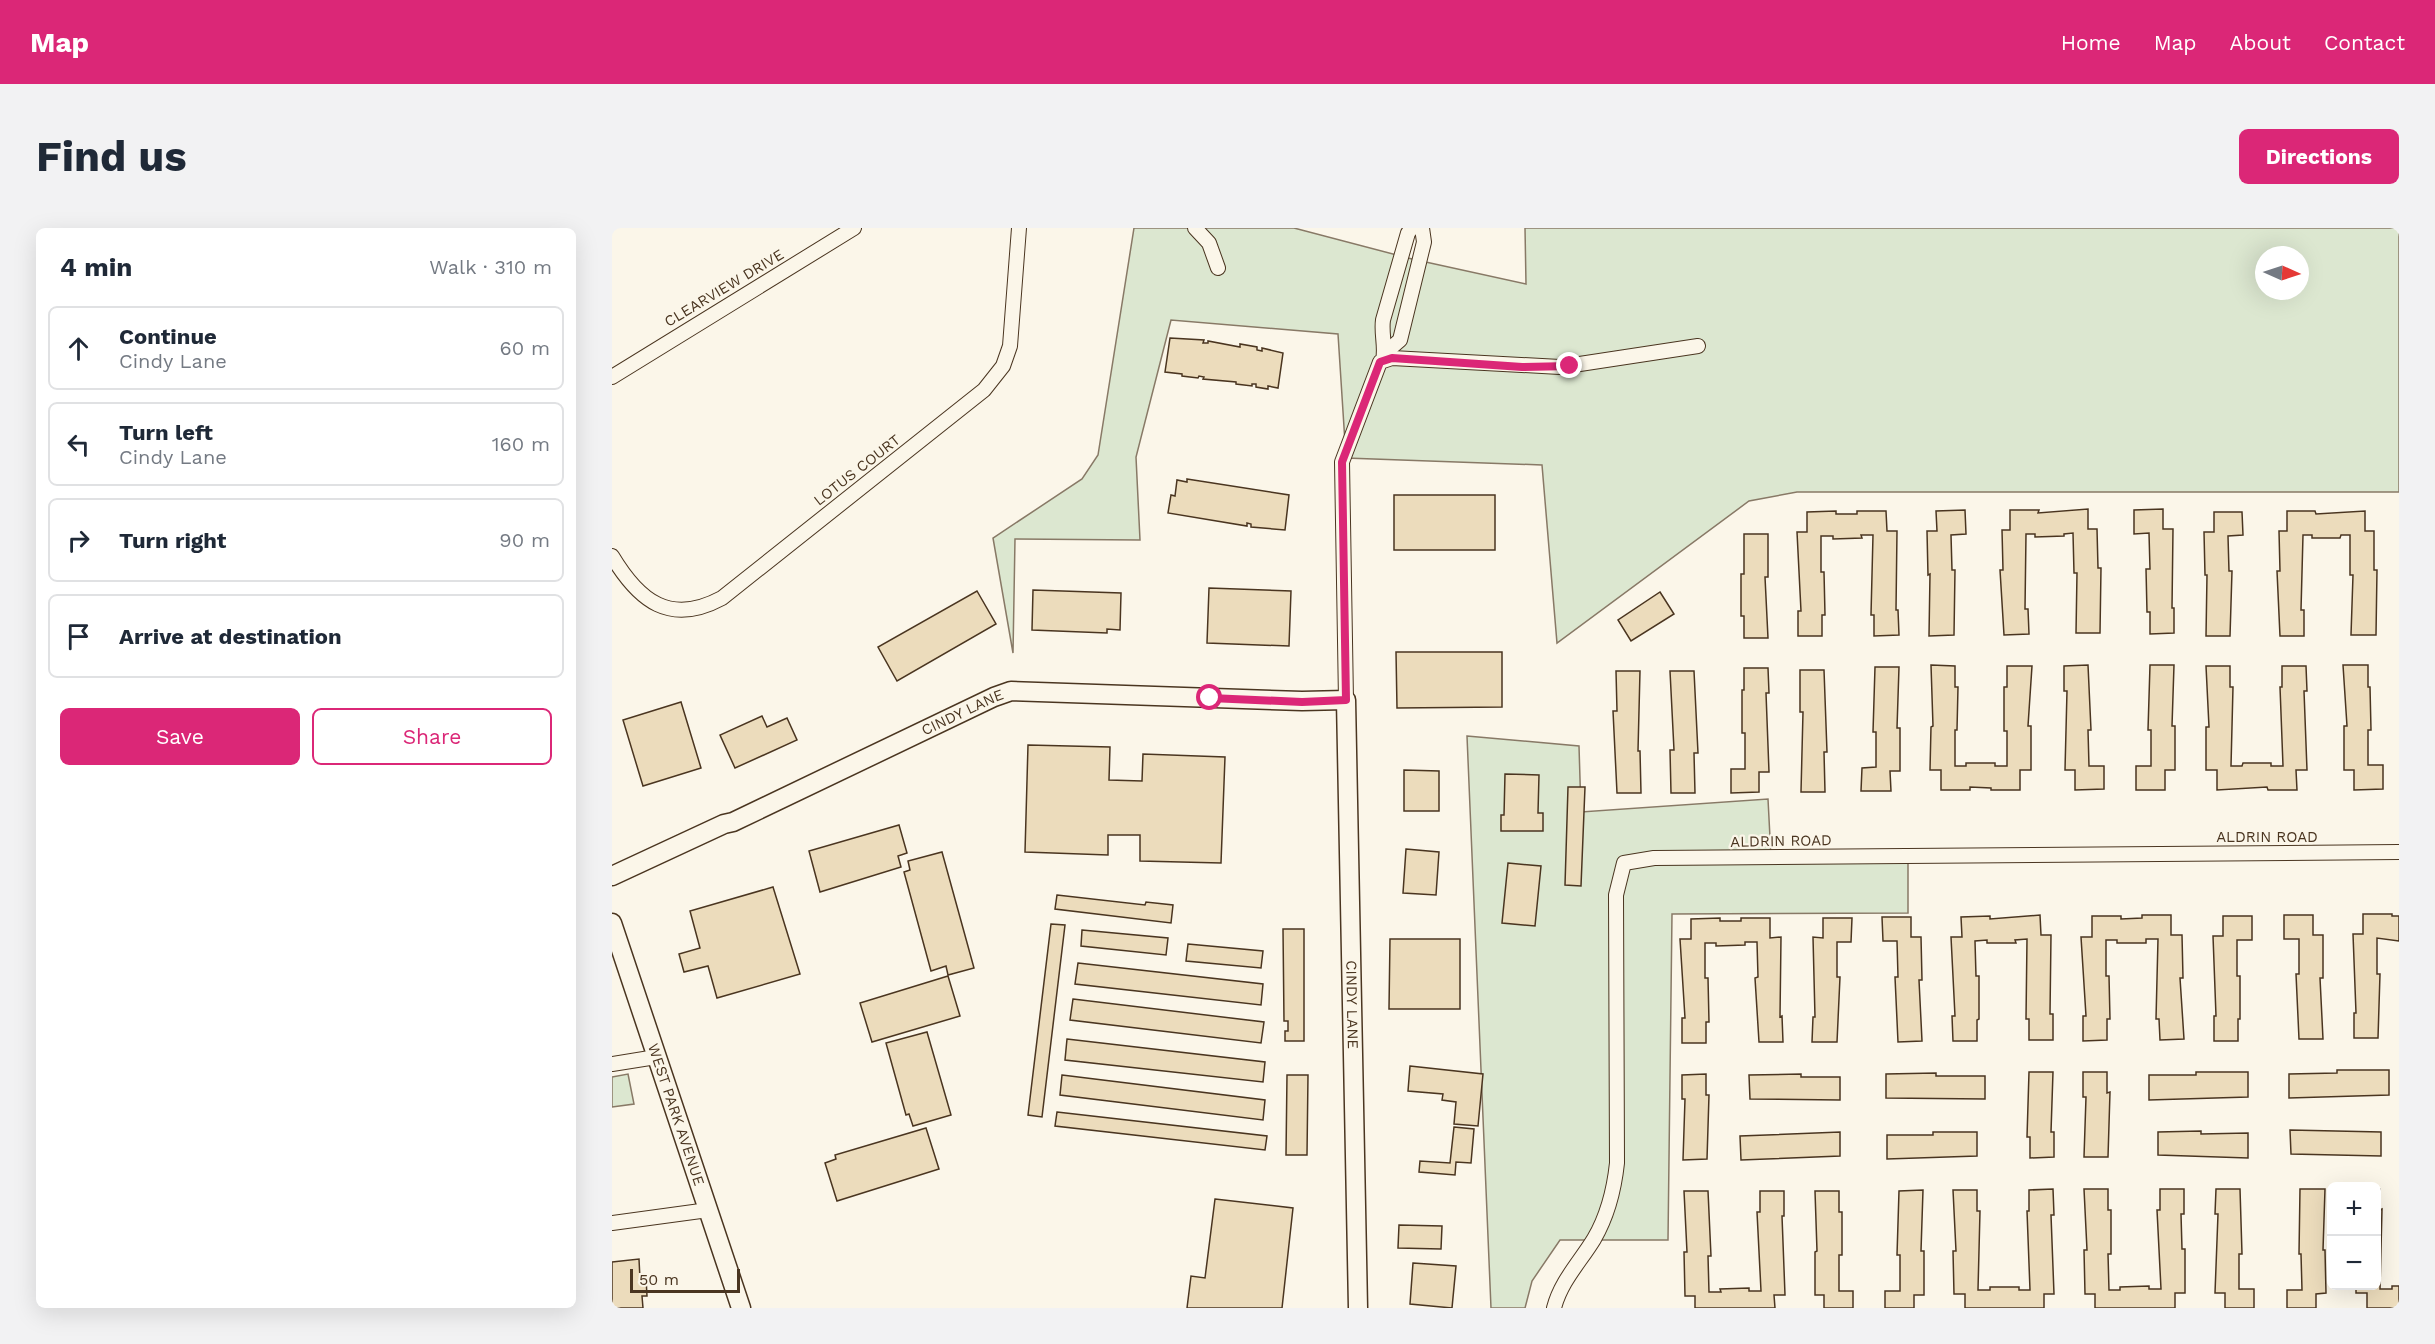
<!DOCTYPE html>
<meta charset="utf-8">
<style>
:root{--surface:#fff;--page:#f2f2f3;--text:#1f2937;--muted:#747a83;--line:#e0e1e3;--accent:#db2777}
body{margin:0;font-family:"Work Sans",sans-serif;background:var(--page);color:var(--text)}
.controls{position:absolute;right:18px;bottom:18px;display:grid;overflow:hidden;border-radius:9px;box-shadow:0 6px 24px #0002}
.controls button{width:54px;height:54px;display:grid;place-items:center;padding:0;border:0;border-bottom:2px solid var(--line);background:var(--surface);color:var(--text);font:30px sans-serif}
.compass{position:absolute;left:1643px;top:18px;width:54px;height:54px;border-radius:50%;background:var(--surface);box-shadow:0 6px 24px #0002;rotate:93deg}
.scale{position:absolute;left:18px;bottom:15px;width:110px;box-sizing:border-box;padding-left:6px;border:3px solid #4a3520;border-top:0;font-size:16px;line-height:21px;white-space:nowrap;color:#4a3520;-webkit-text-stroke:4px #fbf6e9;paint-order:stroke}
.stop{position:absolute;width:18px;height:18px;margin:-14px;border:4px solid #db2777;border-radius:50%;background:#fff}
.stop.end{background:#db2777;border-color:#fff;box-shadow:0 2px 6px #0008}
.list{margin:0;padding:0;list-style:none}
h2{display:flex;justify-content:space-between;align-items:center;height:78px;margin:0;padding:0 24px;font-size:26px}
h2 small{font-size:20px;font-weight:400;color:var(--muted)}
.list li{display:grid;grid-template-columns:39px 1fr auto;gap:18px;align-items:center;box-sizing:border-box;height:84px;margin:0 12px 12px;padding:0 12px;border:2px solid var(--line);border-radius:9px}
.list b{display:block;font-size:22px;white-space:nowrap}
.list p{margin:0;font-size:20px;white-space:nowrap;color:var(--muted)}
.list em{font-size:20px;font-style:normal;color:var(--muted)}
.actions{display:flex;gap:12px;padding:18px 24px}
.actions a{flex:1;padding:14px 0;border:2px solid var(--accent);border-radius:9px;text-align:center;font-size:21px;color:var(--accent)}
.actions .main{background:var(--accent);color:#fff}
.icon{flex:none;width:33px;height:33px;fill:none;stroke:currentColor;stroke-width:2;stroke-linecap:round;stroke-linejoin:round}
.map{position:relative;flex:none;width:1787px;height:1080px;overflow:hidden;border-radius:9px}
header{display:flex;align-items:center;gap:36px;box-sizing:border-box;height:84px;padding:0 30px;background:var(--accent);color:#fff}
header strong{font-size:28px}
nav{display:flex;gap:33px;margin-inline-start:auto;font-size:21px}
.intro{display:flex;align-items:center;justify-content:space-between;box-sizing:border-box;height:144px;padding:0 36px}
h1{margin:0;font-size:42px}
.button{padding:15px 27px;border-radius:9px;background:var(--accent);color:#fff;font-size:21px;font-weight:700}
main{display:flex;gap:36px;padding:0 36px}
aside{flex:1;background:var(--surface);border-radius:9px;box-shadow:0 6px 24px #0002}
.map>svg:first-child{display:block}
</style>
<header>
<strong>Map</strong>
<nav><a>Home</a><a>Map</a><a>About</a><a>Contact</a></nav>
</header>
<div class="intro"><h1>Find us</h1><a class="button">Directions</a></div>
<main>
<aside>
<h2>4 min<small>Walk · 310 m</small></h2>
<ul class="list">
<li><svg class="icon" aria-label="ahead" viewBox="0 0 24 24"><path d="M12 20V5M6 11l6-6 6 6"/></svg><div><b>Continue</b><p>Cindy Lane</p></div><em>60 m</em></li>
<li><svg class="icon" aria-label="left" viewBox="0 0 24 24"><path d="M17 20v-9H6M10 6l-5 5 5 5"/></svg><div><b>Turn left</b><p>Cindy Lane</p></div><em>160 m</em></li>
<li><svg class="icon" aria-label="right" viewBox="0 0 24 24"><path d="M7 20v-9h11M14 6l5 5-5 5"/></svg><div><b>Turn right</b></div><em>90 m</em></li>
<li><svg class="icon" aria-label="arrive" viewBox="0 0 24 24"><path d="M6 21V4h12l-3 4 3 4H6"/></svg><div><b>Arrive at destination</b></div></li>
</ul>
<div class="actions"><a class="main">Save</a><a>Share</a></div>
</aside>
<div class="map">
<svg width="1787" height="1080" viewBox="0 0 1787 1080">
<rect width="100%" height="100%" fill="#fbf6e9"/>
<g fill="#dce7d0" stroke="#887966" stroke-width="1.5" fill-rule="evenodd">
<path d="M522 0H682L800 31 914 56 913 0H1787V264H1185L1137 273 945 415 930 237 734 230 726 106 559 92 524 229 528 312 403 311 401 425 381 310 470 251 486 227ZM1652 27H1688V63H1652Z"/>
<path d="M855 508 967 518 969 584 1156 571 1159 629 1296 627V685L1060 686 1056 1012H948L920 1053 913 1080H879Z"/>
<path d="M16 846 22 876 0 879V849Z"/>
</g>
<g fill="#ecdcbc" stroke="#4a3520" stroke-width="1.5">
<path d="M558 110 592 112 591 115H596V113L628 119V116L645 119V122L650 123V120L671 125 666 160 656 158V161L644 159V156H640V158L624 156V154L591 151 592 149 587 148 586 150 570 148V146L553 144Z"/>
<path d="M575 251 677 267 673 302 639 299V296L635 295V298L556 285 559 267 563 268 565 252 575 254Z"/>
<rect x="782" y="267" width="101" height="55"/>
<path d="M1476 281V301H1485L1486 340H1489L1488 405H1464L1465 345H1462L1461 305 1452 306V308L1423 309V306H1414L1413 381H1416L1417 406 1392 407 1388 342H1391L1390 302H1398V282H1427L1426 285Z"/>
<path d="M1551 281V301H1561L1560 380H1562V405L1538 406V384H1535L1534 341H1538L1537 305 1522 306V282Z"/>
<path d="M1353 282 1354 306 1339 307 1340 342H1343L1342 407 1317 408 1318 346 1316 347 1315 303H1325L1324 283Z"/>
<path d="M1224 283V286H1245V283H1274L1275 303H1285L1284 382H1286L1287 407 1262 408V387H1259L1261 307H1249L1250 310 1221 311V308H1209V344H1212L1213 387H1210V408H1186V383H1189L1185 304H1195V284Z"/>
<path d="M1675 283H1703L1704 286 1753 283V303H1762V342H1765L1764 407H1739L1741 347H1738V307H1729L1728 310H1700V307H1691L1689 382H1692V408H1668L1665 343H1668L1667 303H1675Z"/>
<path d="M1602 284H1630L1631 307 1616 308 1617 343H1620L1618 408H1594L1595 347H1593L1592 304H1602Z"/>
<path d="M1132 306H1156V349H1153L1156 410H1132V388H1129V346H1132Z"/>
<path d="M597 360 679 363 677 418 595 415Z"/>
<path d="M421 362 509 365 508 402 495 401V405L420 402Z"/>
<path d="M365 363 384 396 285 453 266 419Z"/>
<path d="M1048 364 1062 386 1019 413 1006 392Z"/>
<path d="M784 424H890V479L785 480Z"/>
<path d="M1319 437 1343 438V459H1346L1345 502H1343V538H1354V535H1383V538H1395V503H1392V459H1395V438H1420L1416 498H1419V542H1408V562H1379V560L1358 559V562H1329V542H1318L1319 499 1321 498Z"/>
<path d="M1476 437 1479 502H1476L1477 538H1492V561L1463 562V542H1453L1455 463H1452V438Z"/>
<path d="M1538 437H1562L1560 498H1563V542H1553V562H1524V538H1539V502H1536Z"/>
<path d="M1731 437H1756V459H1758L1759 502H1756V537H1771V561L1742 562V542H1732V498H1735Z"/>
<path d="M1594 438H1618V459H1621L1619 538H1630L1631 535H1659V538H1671L1668 459H1670V438H1694L1695 463H1692L1695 542H1684L1685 562H1656L1655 559 1605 562V542H1594V499H1597Z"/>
<path d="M1263 439H1287L1285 500H1288V543H1278L1279 563H1249L1250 540 1264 539V504H1261Z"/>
<path d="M1132 440H1156L1157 465H1154L1157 544H1147V564L1119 565V541H1133V505H1130V462H1132Z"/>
<path d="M1188 442H1212L1215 524H1212L1213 564H1189L1191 484H1188Z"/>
<path d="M1004 443H1028L1026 523H1028L1029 565H1005L1001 483H1005Z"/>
<path d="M1058 443H1082L1086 525H1082L1083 565H1059L1058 522H1062Z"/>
<path d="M69 474 89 540 31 558 11 492Z"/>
<path d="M150 488 155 499 175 490 185 512 123 540 108 507Z"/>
<path d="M416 517 498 519 497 552 530 553 531 526 613 529 609 635 528 633V607H496V627L413 624Z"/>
<path d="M792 542 827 543V583H792Z"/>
<path d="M893 546 927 547 926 585H931V603H889V587H892Z"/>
<path d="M956 559H973L969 658 953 657Z"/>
<path d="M287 597 295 625 286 628 289 639 208 664 197 623Z"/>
<path d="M794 621 827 624 824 667 791 665Z"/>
<path d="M330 624 362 740 336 747 334 738 319 743 292 644 298 642 296 633Z"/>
<path d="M896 635 929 638 923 698 890 695Z"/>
<path d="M161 659 188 746 105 770 96 738 72 744 67 726 88 720 78 683Z"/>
<path d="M445 667 533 677 534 674 561 677 559 695 443 681Z"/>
<path d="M1751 686H1780V688H1787V713L1765 710V746H1768L1766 810H1742V785H1744L1741 706H1751Z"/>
<path d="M1428 687 1429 707H1439L1438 786H1441V812H1417V791H1414L1415 711 1403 712 1404 715H1375V712L1363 713 1364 748H1367V791L1365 792V813H1341L1340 788H1343L1339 709H1350L1349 689 1378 688V691Z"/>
<path d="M1530 687H1559V707H1570L1571 750H1568L1572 811 1548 812 1547 791H1544L1546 711H1534V715H1505V712H1494V748H1497L1498 791H1495V812L1471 813V788H1474L1469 709H1480V688H1509V691L1530 690Z"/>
<path d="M1672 687H1701V707H1711V750H1708L1711 811H1687L1684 746H1687V711H1672Z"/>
<path d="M1611 688H1640V712H1625V748H1628V791H1626V813H1602V788H1604L1601 708H1611Z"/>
<path d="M1270 689H1299V709H1309L1310 752H1307L1310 813 1286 814 1283 749H1286L1285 713H1271Z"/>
<path d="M1108 690V693H1129V690H1158V710L1169 709 1168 789 1170 788 1171 814H1147L1143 750 1146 749 1145 714H1133V717L1104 718V715H1093V750H1096L1097 794H1094V815H1070V790H1073L1068 711H1079V691Z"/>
<path d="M1211 690H1240L1239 714H1225V749H1228L1225 814H1200L1201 789H1203L1201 709 1211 710Z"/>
<path d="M439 696 453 697 430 889 416 887Z"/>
<path d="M671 701H692V813H673V803H676V793H672Z"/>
<path d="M470 702 556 710 554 727 469 718Z"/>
<path d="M778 711H848V781H777Z"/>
<path d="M576 716 651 723 649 740 574 733Z"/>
<path d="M466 735 651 756 649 777 463 756Z"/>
<path d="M336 748 348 788 260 814 248 775Z"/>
<path d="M461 771 652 794 649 815 458 792Z"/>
<path d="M315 804 339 887 301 898 297 886 294 887 274 815Z"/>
<path d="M455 811 653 834 651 854 453 832Z"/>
<path d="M798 838 871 846 866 898 842 896 844 874 830 872 831 866 796 863Z"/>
<path d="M1725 842H1777V867L1677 870V846L1725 845Z"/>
<path d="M1417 844H1441L1439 904H1442V929L1418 930V909H1415Z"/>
<path d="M1471 844H1495V865L1498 864 1496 929H1472L1474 869H1471Z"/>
<path d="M1584 844H1636V869L1537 872V847H1584Z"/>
<path d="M1324 845V848H1373V871L1274 870V846Z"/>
<path d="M1094 846V867H1097L1095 931 1071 932 1073 871H1070V847Z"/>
<path d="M1189 846V849H1228V872L1138 871 1137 847Z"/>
<path d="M450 847 653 872 651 892 448 867Z"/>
<path d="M675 847H696L695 927H674Z"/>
<path d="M445 884 655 908 653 922 443 898Z"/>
<path d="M842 899 862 901 859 935 844 934 843 947 807 944 808 933 838 935Z"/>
<path d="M314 900 327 941 225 973 213 935 224 931 223 927Z"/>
<path d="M1678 902 1769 904V928L1679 926Z"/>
<path d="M1589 903V906L1636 905V930L1546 927V904Z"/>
<path d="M1228 904V928L1129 932 1128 908Z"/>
<path d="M1321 904H1365V928L1275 931V907H1321Z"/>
<path d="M1441 961 1442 987H1439L1442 1066H1432V1080H1353V1066H1342L1341 1023H1344L1341 962H1365V983H1368L1366 1062H1378V1059H1407V1062H1418L1415 983H1417V962Z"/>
<path d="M1472 961H1496V982H1499V1026H1496L1497 1062H1508V1059L1537 1058V1061H1549L1545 982H1548V961H1572V986H1569L1570 1021H1573V1065H1563V1080H1483V1066H1473L1472 1022H1475Z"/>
<path d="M1604 961H1628L1630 1026H1627V1061H1642V1080H1613V1065H1603L1606 986H1603Z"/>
<path d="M1688 961H1713L1711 1022H1713L1714 1065 1704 1066V1080H1675V1062H1690L1689 1026H1687Z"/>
<path d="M1764 961H1768V982L1770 981 1768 1061H1780V1058H1787V1080H1755V1065H1744V1058H1764Z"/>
<path d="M1311 962 1309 1023H1312V1067H1302V1080H1273V1063H1288V1027H1285L1287 963Z"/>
<path d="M1072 963H1096L1099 1028H1096L1097 1064H1109L1108 1061 1137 1060V1063H1149L1145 984H1148V963H1172V988H1170L1173 1067H1162L1163 1080H1083V1068H1073L1072 1024H1075Z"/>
<path d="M1203 963H1227V984H1230V1027H1227V1063H1241V1080H1212V1067H1203V1024L1205 1023Z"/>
<path d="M603 971 681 980 670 1080H575L579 1048 593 1050Z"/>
<path d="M787 997 830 998 829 1021 786 1020Z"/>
<path d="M27 1031 28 1051 34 1050 35 1068H30L31 1080H0V1034Z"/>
<path d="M801 1035 844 1038 840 1080 798 1076Z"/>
</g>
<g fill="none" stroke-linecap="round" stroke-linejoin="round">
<defs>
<g id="street">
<path d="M583 0 597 15 606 40"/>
<path d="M773 125 788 112 812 14 810 0"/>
<path d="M771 132C774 119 769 106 771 92L796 5 800 0"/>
<path d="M0 149 242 0"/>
<path d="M0 328C27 373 58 398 110 370L372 162 391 138 398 118 407 0"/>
<path d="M734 472 730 234 768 134 780 130 948 139 1086 118"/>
<path d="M0 836 44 829"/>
<path d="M0 995 96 982"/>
<path d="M942 1080C949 1053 968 1034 982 1011 996 987 1002 963 1005 935L1004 667 1012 635 1042 630 1787 624"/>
</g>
<g id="secondary">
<path id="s1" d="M0 648 112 596 121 594 382 469 399 463 690 473 734 472 746 1080"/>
<path id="s2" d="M0 695 129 1080"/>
</g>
</defs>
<use href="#street" stroke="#4a3520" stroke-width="16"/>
<use href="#secondary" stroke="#4a3520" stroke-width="21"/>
<use href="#street" stroke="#fbf6e9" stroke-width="14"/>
<use href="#secondary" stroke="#fbf6e9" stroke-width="18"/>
</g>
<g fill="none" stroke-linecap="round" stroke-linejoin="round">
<path stroke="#db2777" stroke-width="8" d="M598 470 690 474 734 472 730 234 768 134 780 130 910 139 958 138"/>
</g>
<g text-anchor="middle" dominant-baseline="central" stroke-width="4.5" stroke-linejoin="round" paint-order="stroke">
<g font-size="15" fill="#4a3520" stroke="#fbf6e9">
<text transform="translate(112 60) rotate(-31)">CLEARVIEW DRIVE</text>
<text transform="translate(245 242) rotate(-38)">LOTUS COURT</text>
<text stroke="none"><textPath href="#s1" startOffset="387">CINDY LANE</textPath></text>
<text x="1655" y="609">ALDRIN ROAD</text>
<text transform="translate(1169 613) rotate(-1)">ALDRIN ROAD</text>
<text stroke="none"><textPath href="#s1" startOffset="1080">CINDY LANE</textPath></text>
<text stroke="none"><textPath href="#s2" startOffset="202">WEST PARK AVENUE</textPath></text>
</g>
</g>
</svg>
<div class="controls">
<button>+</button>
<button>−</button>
</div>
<svg class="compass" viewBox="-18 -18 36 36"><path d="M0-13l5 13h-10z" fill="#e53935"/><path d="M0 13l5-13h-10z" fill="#747a83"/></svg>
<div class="scale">50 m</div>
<div class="stop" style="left:598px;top:470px"></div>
<div class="stop end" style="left:958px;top:138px"></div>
</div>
</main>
